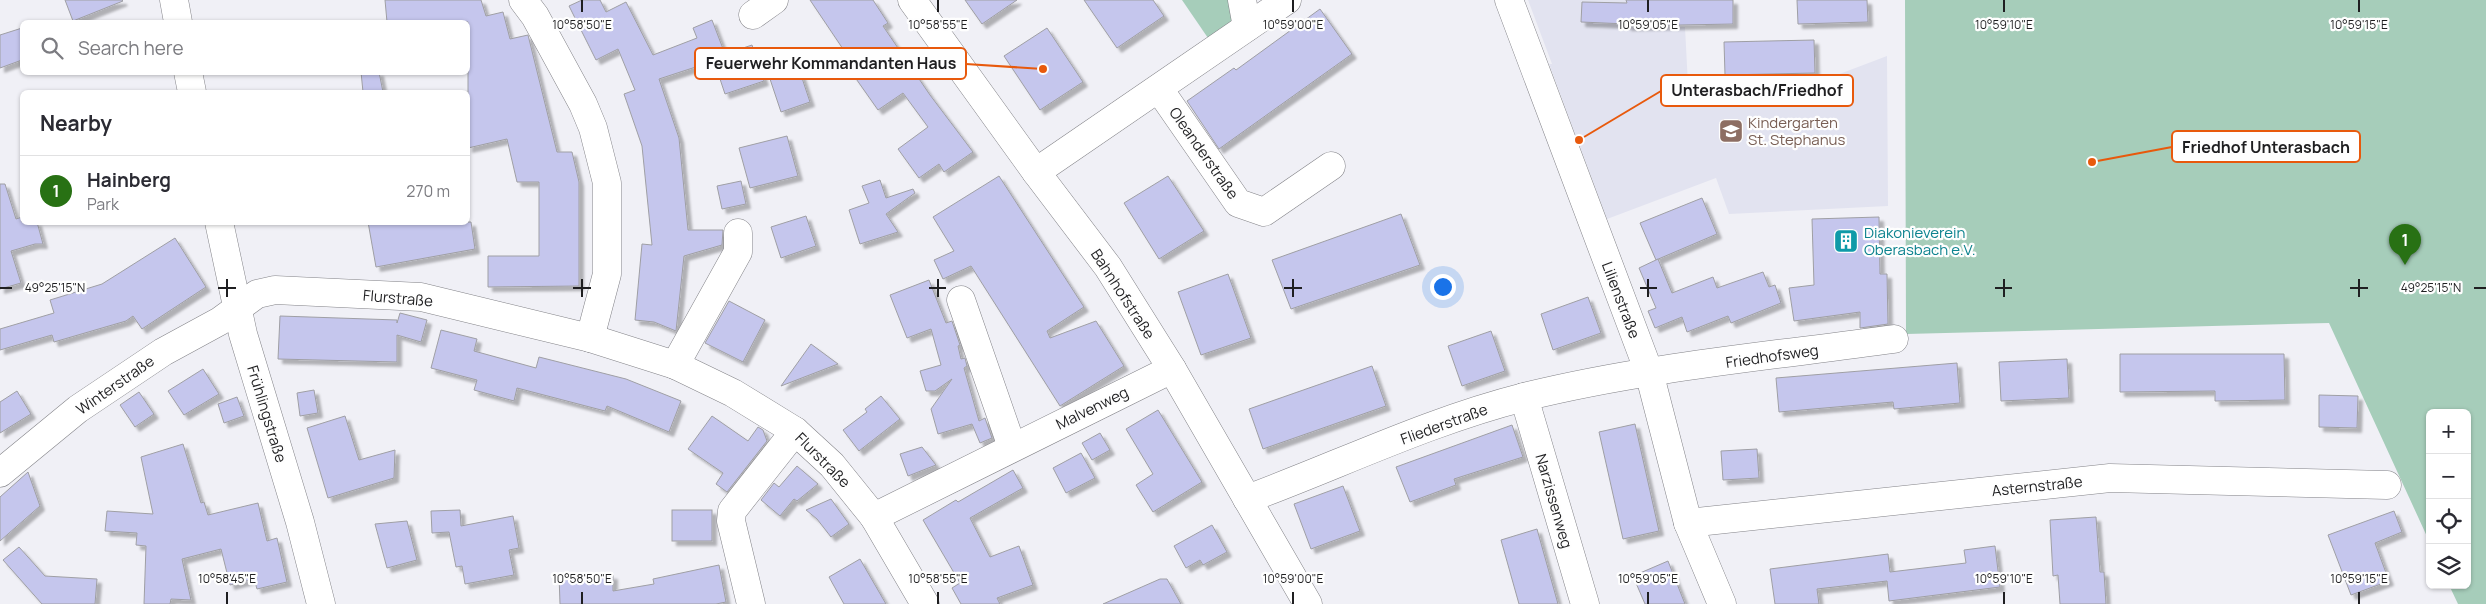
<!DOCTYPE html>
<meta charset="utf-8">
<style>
:root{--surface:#fff;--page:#f7f7f7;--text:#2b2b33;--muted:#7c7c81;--line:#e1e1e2;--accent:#287114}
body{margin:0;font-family:Manrope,sans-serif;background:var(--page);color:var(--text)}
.controls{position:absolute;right:15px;bottom:15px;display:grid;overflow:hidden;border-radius:8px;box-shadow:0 1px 4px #0004}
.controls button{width:45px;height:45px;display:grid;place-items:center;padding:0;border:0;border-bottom:1px solid var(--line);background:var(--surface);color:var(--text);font:25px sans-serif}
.you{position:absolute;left:1442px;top:286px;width:18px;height:18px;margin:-12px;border:4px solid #fff;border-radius:50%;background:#1a73e8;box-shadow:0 0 0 8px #1a73e833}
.badge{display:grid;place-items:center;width:32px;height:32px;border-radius:50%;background:var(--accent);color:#fff;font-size:16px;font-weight:700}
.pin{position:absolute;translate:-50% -41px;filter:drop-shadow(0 1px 2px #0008)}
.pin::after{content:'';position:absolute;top:26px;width:18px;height:15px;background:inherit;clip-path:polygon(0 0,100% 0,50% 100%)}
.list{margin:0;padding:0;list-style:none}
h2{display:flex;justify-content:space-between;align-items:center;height:65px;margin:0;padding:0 20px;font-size:21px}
h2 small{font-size:16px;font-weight:400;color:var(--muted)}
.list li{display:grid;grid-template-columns:32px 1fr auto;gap:15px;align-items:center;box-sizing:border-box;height:70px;padding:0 20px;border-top:1px solid var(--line)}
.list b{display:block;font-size:19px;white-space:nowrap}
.list p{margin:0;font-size:16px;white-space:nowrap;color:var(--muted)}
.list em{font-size:16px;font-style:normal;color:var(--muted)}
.icon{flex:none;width:28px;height:28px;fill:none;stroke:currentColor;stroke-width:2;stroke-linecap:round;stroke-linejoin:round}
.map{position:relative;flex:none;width:2486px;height:604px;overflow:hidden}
.search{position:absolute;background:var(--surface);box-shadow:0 1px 4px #0004;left:20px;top:20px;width:450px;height:55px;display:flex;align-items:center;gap:12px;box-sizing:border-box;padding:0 18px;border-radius:8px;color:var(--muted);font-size:19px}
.panel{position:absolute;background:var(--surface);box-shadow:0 1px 4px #0004;left:20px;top:90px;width:450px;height:135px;border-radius:8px}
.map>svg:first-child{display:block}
</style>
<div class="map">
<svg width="2486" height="604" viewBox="0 0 2486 604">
<defs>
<filter id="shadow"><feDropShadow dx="4.5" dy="4.5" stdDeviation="1" flood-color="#0004"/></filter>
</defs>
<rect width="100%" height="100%" fill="#f0f0f6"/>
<path fill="#e2e3f0" d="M1528 0H1626L1627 26 1685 27 1688 85 1821 81 1887 56 1888 206 1729 214 1716 178 1607 219 1549 64H1552Z"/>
<g fill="#a6cdba">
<path d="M1182 0H1234L1238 19 1208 38Z"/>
<path d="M1905 0H2486V604H2458L2449 585H2467V413H2430V543L2329 323 1906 334Z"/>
</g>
<g fill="#c5c6ed" stroke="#9f9fa4" filter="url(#shadow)">
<path d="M65 0H122L123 1 73 21Z"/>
<path d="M385 0H481L486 16 503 12 510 39 528 35 557 152H572L579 182V286L488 287V256H539V182H517L507 139 468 148V22H387Z"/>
<path d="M582 0H600L606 12 626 2 653 55 697 38 693 28 712 20 725 54 752 45 764 81 725 94 714 61 659 79 679 138 688 230H723L722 245 684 256 676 331 654 322 635 320 642 244 652 245 642 146 624 94 635 90 618 49 596 60 569 6Z"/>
<path d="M810 0H873L888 23 883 26 930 95 973 152 944 172 939 164 919 178 898 149 928 127 903 93 878 110 840 56 845 52Z"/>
<path d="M965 0H1017L982 24Z"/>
<path d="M1084 0H1153L1164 16 1117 48Z"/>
<path d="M1626 0H1733V24L1627 26V24L1581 22 1582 2 1627 3Z"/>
<path d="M1797 0H1867L1868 22 1798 24Z"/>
<path d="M1320 9 1352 54 1219 149 1187 101 1234 68 1236 70Z"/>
<path d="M22 28V60L0 68V35Z"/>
<path d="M1047 28 1083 82 1040 110 1004 56Z"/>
<path d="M1814 40 1815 73 1725 75 1724 42Z"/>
<path d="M797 63 810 102 781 112 768 73Z"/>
<path d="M361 72H379L383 92H363Z"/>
<path d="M787 136 798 176 750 188 739 148Z"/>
<path d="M999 176 1084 307 1047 331 1050 338 1096 321 1124 366 1060 406 971 266 943 279 934 260 954 251 933 217Z"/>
<path d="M1168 176 1204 231 1159 259 1124 203Z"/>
<path d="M880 180 886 198 913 189 915 193 886 214 898 232 860 244 849 210 869 203 862 186Z"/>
<path d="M741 181 746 204 722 209 717 186Z"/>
<path d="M0 184H5L16 219 22 217V222H37L43 244H35L11 251 21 283 0 289Z"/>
<path d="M1702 198 1717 234 1656 260 1640 223Z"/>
<path d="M1401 214 1420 265 1291 309 1272 260Z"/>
<path d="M806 216 816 246 781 258 771 227Z"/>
<path d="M1879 217 1880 274H1887L1888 324 1860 328V312L1794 321 1789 288 1814 285 1812 219Z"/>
<path d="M368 222H471L475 249 376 267Z"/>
<path d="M175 238 206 287 142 329 133 316 126 321 54 342 52 335 0 350V329L54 313 50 300 102 284Z"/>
<path d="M1658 259 1672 293 1713 277 1717 288 1763 272 1769 287 1775 285 1781 303 1731 323 1728 316 1687 332 1682 317 1655 328 1648 311 1656 308 1639 268Z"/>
<path d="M1228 274 1251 338 1201 355 1178 292Z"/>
<path d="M929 280 946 323 952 321 960 345 958 346 961 359 965 358 967 366 964 368 979 421 985 418 992 438 980 443 972 424 938 434 931 409 952 379 935 391H926L920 371 941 365 931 329 907 338 890 295Z"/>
<path d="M1588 297 1601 333 1553 350 1541 314Z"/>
<path d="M729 301 765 320 743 362 705 343Z"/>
<path d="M400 313 427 320 421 342 397 335V362L278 359 280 316 397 320V323Z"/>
<path d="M441 330 477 339 474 351 536 368 539 357 626 379 681 401 669 432 607 406 605 411 517 388 514 401 474 390 477 380 431 368Z"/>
<path d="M1491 331 1505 371 1462 386 1448 346Z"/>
<path d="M811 344 838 364 781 386Z"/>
<path d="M2120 354H2284L2285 400 2215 401V391L2120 392Z"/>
<path d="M2067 359 2069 398 2001 401 1999 362Z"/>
<path d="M1957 363 1960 403 1894 409 1893 402 1779 412 1776 378Z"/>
<path d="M1372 366 1386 406 1263 449 1249 409Z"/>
<path d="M203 369 219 394 184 415 168 391Z"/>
<path d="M314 390 318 413 300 416 297 393Z"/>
<path d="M17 391 31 414 0 433V402Z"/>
<path d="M139 392 154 414 135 427 120 405Z"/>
<path d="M2319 395 2358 396 2357 428 2319 427Z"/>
<path d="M881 396 900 419 859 451 843 430 867 412 865 409Z"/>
<path d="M237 397 244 416 224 423 218 404Z"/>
<path d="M1158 410 1202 482 1153 512 1136 485 1153 474 1126 429Z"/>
<path d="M345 416 359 460 395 450 394 478 328 498 307 428Z"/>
<path d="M712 416 748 441 758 427 763 430 767 441 727 492 716 484 723 473 688 449Z"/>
<path d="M1635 424 1659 531 1623 539 1599 432Z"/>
<path d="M1512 425 1523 457 1454 479 1456 485 1410 502 1396 467Z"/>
<path d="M1100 433 1110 450 1092 460 1082 443Z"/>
<path d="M183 444 201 503 204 502 208 515 258 503 267 541 277 538 287 582 257 589 254 579 230 585 221 549 182 559 191 600 171 599 170 604H144L146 546 136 545 137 533 105 531 107 511 153 514 141 457Z"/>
<path d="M922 447 936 465 908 476 900 454Z"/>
<path d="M1757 449 1759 478 1723 480 1721 451Z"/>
<path d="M1081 453 1095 478 1066 493 1053 468Z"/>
<path d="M797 466 818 484 797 501 794 499 780 516 761 500 774 483 779 487Z"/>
<path d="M1013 470 1023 488 970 518 990 557 1019 546 1033 585 997 598 1000 604H961L952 588 960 583 923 520 956 500 958 502Z"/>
<path d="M28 472 40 506 0 541V497Z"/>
<path d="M1343 486 1360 531 1311 549 1294 504Z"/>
<path d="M831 499 849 524 831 537 817 519 806 510Z"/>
<path d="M460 510 461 526 513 516 519 548 509 550 514 575 465 584 462 566 456 567 449 532 432 533 431 511Z"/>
<rect x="672" y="510" width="40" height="31"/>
<path d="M2394 511 2402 532 2375 543 2389 581 2351 595 2328 535Z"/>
<path d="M2096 517 2100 572H2104L2106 604H2060L2058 575 2053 576 2050 520Z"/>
<path d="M407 521 417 560 387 568 375 524Z"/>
<path d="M1212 525 1227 552 1203 565 1200 560 1186 568 1174 546Z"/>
<path d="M1537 529 1558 604H1519L1501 540Z"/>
<path d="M1995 546 2000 587 1889 601 1887 581 1817 589 1819 604H1775L1770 569 1888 554 1890 572 1966 563 1964 550Z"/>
<path d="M19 547 45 576 97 579 95 604H42L3 560Z"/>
<path d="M860 559 886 604H844L829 577Z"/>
<path d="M1668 561 1685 604H1645L1633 576Z"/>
<path d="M719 565 726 602 716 604H560L559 575H613V591L654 584 653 579Z"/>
<path d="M1160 579H1167L1181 604H1103Z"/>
</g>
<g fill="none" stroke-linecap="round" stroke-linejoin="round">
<defs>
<g id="minor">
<path d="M174 0 178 22"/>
<path d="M523 0 535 16 583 104 593 128 607 183V274L590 338"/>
<path d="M912 0 1036 172 1108 267 1172 369 1308 604"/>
<path d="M1242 0 1247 27"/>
<path d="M1509 0 1649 372 1688 523 1722 604"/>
<path d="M753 15 774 0"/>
<path d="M188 72 192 92"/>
<path d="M1159 89 1238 203 1264 212 1331 166"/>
<path d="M1036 172 1287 0"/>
<path d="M219 222 243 334 300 522 321 604"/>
<path d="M961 300 1012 447"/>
<path d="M675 365 738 252V233"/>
<path d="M1524 397 1585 604"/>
<path d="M0 473 78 409 163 352 220 321 257 294 275 290 421 297 590 338 675 365 733 393 795 431 832 465 874 517 925 604"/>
<path d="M1247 499C1339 465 1429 421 1524 397 1645 367 1771 356 1894 339"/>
<path d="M874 517 1172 369"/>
<path d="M1688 523 2110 478 2387 485"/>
<path d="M751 604 731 521 732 511 795 431"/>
</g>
</defs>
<use href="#minor" stroke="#838388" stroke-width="29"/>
<use href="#minor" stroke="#fff" stroke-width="28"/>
</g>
<path fill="none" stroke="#1f1f21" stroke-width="2" d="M582 0V12M938 0V12M1293 0V12M1648 0V12M2004 0V12M2359 0V12M227 279V297M582 279V297M938 279V297M1293 279V297M1648 279V297M2004 279V297M2359 279V297M0 288H12M218 288H236M573 288H591M929 288H946M1284 288H1302M1640 288H1657M1995 288H2012M2350 288H2368M2474 288H2486M227 592V604M582 592V604M938 592V604M1293 592V604M1648 592V604M2004 592V604M2359 592V604"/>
<defs>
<symbol id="school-square" viewBox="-11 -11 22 22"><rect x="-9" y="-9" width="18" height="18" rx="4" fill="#8d6e63" stroke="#fefefe"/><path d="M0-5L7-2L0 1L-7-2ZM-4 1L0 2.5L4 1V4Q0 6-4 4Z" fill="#fff"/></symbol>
<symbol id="building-square" viewBox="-11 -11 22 22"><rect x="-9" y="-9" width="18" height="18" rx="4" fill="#0f9aa8" stroke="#fefefe"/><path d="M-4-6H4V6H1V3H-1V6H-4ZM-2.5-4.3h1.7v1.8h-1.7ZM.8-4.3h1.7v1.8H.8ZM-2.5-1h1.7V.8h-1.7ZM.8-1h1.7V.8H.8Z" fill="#fff"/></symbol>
</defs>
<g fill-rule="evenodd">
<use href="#school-square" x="1717" y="117" width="28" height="28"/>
<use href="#building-square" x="1832" y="227" width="28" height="28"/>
</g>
<g text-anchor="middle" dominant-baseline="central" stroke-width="4.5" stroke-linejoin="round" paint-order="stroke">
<g font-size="15" fill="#785e54" stroke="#fefefe" text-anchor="start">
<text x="1748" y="122">Kindergarten<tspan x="1748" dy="17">St. Stephanus</tspan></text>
</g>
<g font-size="15" fill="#1f1f21" stroke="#fefefe">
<text transform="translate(1204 153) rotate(55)">Oleanderstraße</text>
<text transform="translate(1123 294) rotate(57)">Bahnhofstraße</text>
<text transform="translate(398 298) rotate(5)">Flurstraße</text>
<text transform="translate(1621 300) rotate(69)">Lilienstraße</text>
<text transform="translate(1772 356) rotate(-8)">Friedhofsweg</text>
<text transform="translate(115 385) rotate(-35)">Winterstraße</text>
<text transform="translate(1092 408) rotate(-26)">Malvenweg</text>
<text transform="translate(267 414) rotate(73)">Frühlingstraße</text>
<text transform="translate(1444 424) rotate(-20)">Fliederstraße</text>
<text transform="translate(823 460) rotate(45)">Flurstraße</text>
<text transform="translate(2037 486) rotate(-6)">Asternstraße</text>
<text transform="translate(1554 501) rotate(74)">Narzissenweg</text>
</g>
<g font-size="15" fill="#0d838f" stroke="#fefefe" text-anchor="start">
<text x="1864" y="232">Diakonieverein<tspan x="1864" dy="17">Oberasbach e.V.</tspan></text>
</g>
</g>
<g font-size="12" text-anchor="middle" fill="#1f1f21" stroke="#fefefe" stroke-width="4.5" stroke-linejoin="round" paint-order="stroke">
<text x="582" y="29">10°58'50"E</text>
<text x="938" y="29">10°58'55"E</text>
<text x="1293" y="29">10°59'00"E</text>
<text x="1648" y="29">10°59'05"E</text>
<text x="2004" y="29">10°59'10"E</text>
<text x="2359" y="29">10°59'15"E</text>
<text x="55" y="292">49°25'15"N</text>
<text x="2431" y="292">49°25'15"N</text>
<text x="227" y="583">10°58'45"E</text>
<text x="582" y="583">10°58'50"E</text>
<text x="938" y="583">10°58'55"E</text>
<text x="1293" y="583">10°59'00"E</text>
<text x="1648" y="583">10°59'05"E</text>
<text x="2004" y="583">10°59'10"E</text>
<text x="2359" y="583">10°59'15"E</text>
</g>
<path fill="none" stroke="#e8590c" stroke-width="2" d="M1043 69L966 64M1579 140L1661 91M2092 162L2172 147"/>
<g fill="#e8590c" stroke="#fefefe" stroke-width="2">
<circle cx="1043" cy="69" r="5"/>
<circle cx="1579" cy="140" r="5"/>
<circle cx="2092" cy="162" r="5"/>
</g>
<g fill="#fefefe" stroke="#e8590c" stroke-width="2">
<rect x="695" y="48" width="271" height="31" rx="5"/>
<rect x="1661" y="75" width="192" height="31" rx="5"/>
<rect x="2172" y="131" width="188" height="31" rx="5"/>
</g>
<g font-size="16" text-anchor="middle" font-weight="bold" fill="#1f1f21">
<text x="831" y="69">Feuerwehr Kommandanten Haus</text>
<text x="1757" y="96">Unterasbach/Friedhof</text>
<text x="2266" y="153">Friedhof Unterasbach</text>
</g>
</svg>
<div class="controls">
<button>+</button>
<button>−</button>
<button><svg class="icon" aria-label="locate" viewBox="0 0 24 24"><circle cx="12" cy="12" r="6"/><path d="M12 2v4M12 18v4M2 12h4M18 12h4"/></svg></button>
<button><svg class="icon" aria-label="layers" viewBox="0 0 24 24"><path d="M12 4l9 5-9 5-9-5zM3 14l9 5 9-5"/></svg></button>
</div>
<div class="you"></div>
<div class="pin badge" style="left:2405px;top:265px">1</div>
<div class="search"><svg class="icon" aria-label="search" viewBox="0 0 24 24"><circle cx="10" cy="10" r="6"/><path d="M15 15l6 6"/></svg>Search here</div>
<section class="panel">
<h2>Nearby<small></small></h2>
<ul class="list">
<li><span class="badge">1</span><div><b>Hainberg</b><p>Park</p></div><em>270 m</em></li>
</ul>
</section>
</div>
